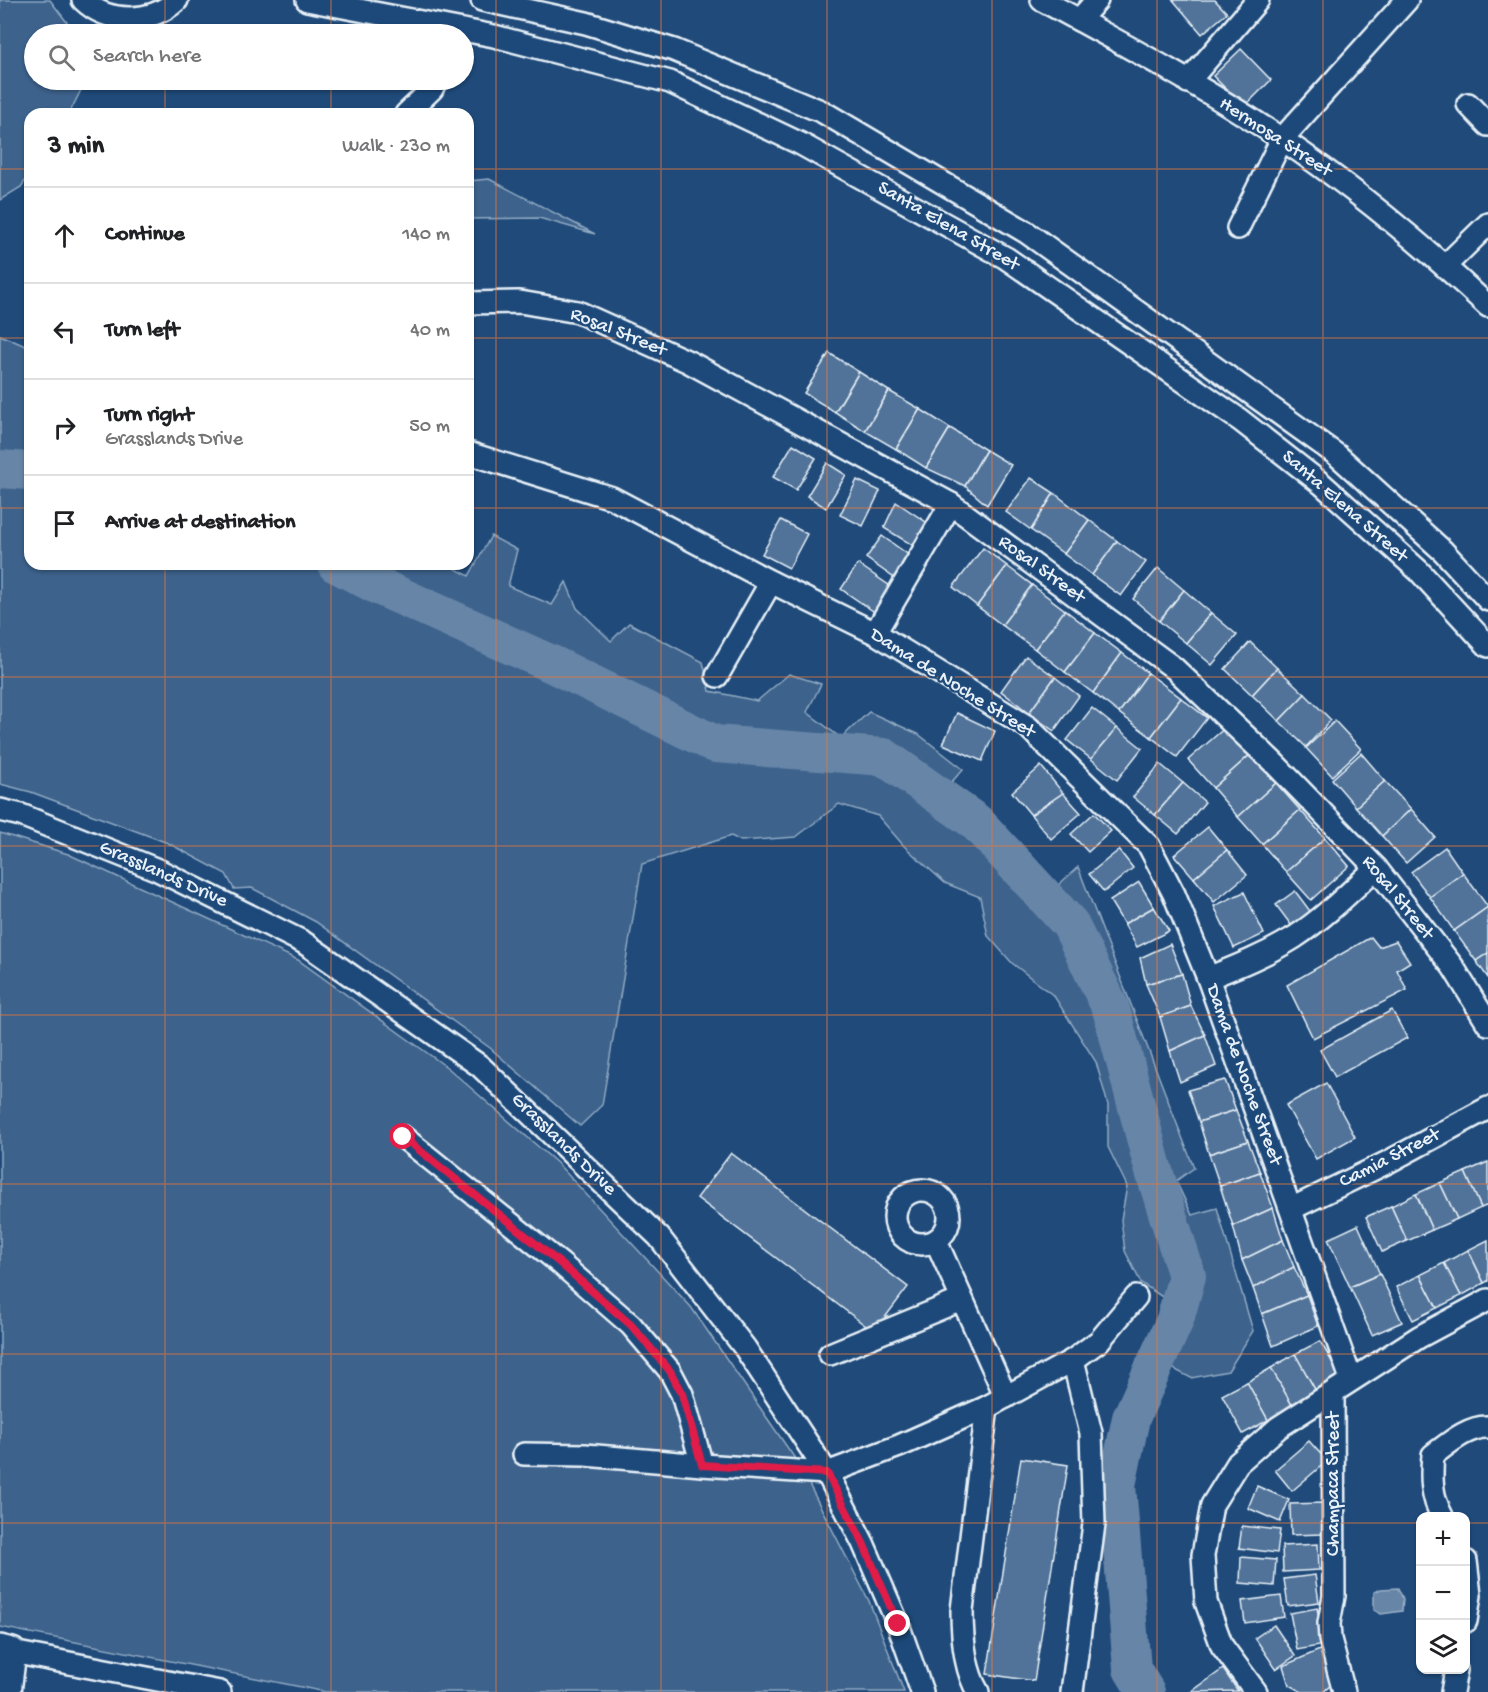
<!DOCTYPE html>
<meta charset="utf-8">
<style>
:root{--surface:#fff;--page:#f2f2f2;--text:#202124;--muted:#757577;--line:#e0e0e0}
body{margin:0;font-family:"Gochi Hand",sans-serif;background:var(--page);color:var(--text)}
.controls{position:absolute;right:18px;bottom:18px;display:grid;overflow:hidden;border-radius:12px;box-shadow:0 2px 4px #0004}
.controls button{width:54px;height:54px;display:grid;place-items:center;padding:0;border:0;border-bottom:2px solid var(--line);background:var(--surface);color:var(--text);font:30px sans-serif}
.stop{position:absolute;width:18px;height:18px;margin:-14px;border:4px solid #e11d48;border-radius:50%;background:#fff}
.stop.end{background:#e11d48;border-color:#fff;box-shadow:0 2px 6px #0008}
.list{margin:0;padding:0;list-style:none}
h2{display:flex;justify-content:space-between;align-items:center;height:78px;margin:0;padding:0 24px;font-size:26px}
h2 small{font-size:20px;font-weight:400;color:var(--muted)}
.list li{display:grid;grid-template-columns:39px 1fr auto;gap:18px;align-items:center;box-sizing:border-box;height:96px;padding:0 24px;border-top:2px solid var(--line)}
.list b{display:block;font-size:22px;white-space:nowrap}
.list p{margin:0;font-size:20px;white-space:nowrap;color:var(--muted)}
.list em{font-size:20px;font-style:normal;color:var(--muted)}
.icon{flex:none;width:33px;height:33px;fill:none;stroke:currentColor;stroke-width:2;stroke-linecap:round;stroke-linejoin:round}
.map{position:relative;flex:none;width:1488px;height:1692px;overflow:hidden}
.search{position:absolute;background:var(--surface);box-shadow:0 2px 4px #0004;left:24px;top:24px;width:450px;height:66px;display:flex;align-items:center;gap:15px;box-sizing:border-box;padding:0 21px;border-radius:33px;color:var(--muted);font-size:22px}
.panel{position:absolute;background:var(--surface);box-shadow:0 2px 4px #0004;left:24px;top:108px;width:450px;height:462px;border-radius:18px}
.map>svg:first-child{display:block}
</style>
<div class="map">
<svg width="1488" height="1692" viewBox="0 0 1488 1692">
<rect width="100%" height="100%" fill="#1f4a7a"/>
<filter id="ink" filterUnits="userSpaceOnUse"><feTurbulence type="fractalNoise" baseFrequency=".0167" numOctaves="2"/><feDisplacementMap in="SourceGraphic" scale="12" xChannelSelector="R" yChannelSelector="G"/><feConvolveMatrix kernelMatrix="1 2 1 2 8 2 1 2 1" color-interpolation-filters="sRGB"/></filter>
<g filter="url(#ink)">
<g fill="#3c628c" stroke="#92aac2" stroke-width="1.5">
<path d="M0 0H50L76 34H34V80H86L69 114H30V174L21 187 0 200Z"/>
<path d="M489 179 595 234 539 218 468 219V181Z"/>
<path d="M0 335 30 348V564H447L469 576 491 536 517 550 508 586 552 605 566 582 577 608 611 641 629 623 703 662 710 691 757 701 789 674 821 684 807 712 841 738 869 712 918 734 963 769 950 784 987 814 1056 887 1078 867 1194 1168 1176 1181 1192 1215 1217 1208 1253 1331 1228 1371 1191 1378 1168 1366 1164 1298 1141 1283 1125 1251 1121 1220 1127 1186 1108 1147V1105L1096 1062 1054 996 1012 963 988 936 980 897 945 883 904 846 878 816 839 804 796 837 741 841 731 836 642 864 602 1105 580 1126 490 1048 316 922 252 888 234 889 226 874 168 843 31 792 0 784Z"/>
<path d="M0 833 68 854 298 960 448 1068 557 1163 691 1307 798 1463 869 1601 904 1692H326L0 1627Z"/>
</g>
<path fill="#6685a7" stroke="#9ab0c7" stroke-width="1.5" d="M1398 1588 1403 1599 1402 1611 1381 1614 1374 1610V1592L1381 1589Z"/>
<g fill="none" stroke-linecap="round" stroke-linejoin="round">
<g stroke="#6685a7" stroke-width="38">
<path d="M0 469 30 471"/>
<path d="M336 564 378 586 554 665 715 744 884 757 976 822 1070 924 1111 1009 1153 1168 1187 1276 1175 1320 1131 1418 1117 1485 1132 1669 1146 1692"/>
</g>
</g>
<g fill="#517399" stroke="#e8f1f8" stroke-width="1.5">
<path d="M1173 0H1215L1227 13 1202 34Z"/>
<path d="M1241 49 1271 80 1244 107 1213 76Z"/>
<path d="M829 353 859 372 835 412 804 393Z"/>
<path d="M859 372 889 391 865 431 835 412Z"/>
<path d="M889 391 920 409 896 449 865 431Z"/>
<path d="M920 409 950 428 926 468 896 449Z"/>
<path d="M950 428 986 450 965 486 926 468Z"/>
<path d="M793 444 816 458 796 490 773 477Z"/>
<path d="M986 450 1011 465 987 505 965 486Z"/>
<path d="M827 463 846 475 826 508 807 496Z"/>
<path d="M1031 478 1054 493 1031 530 1006 512Z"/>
<path d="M857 480 880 491 863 526 840 515Z"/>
<path d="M1054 493 1089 520 1064 554 1031 530Z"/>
<path d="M896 502 932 526 917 548 884 528Z"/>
<path d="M781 520 807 534 789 568 762 554Z"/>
<path d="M1089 520 1117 541 1092 575 1064 554Z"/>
<path d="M882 536 913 558 897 580 866 558Z"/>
<path d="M1117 541 1146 562 1121 596 1092 575Z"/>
<path d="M983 548 1007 566 977 606 953 587Z"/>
<path d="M858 564 893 588 876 613 841 589Z"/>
<path d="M1007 566 1032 585 1002 625 977 606Z"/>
<path d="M1158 568 1184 590 1159 621 1133 599Z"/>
<path d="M1032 585 1065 610 1035 649 1002 625Z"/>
<path d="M1184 590 1211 613 1186 643 1159 621Z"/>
<path d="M1065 610 1095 633 1065 672 1035 649Z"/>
<path d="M1211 613 1237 635 1212 665 1186 643Z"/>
<path d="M1095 633 1122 653 1093 693 1065 672Z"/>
<path d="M1250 642 1277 668 1252 695 1225 669Z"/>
<path d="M1122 653 1148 673 1119 713 1093 693Z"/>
<path d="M1026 656 1055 677 1029 713 1001 691Z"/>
<path d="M1277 668 1305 694 1279 721 1252 695Z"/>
<path d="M1148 673 1181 698 1151 737 1119 713Z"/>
<path d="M1055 677 1079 696 1054 731 1029 713Z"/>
<path d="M1305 694 1331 720 1306 747 1279 721Z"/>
<path d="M1181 698 1207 718 1177 757 1151 737Z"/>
<path d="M1092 708 1117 728 1091 759 1067 740Z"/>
<path d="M957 713 995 731 982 761 943 744Z"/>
<path d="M1335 721 1361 749 1332 776 1306 748Z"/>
<path d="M1227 726 1251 754 1213 788 1188 760Z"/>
<path d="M1117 728 1142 748 1117 780 1091 759Z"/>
<path d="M1361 753 1385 781 1356 807 1332 779Z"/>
<path d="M1251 754 1276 783 1238 817 1213 788Z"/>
<path d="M1160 764 1183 783 1155 815 1133 797Z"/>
<path d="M1041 766 1063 793 1031 815 1012 792Z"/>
<path d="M1385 781 1411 809 1382 836 1356 807Z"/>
<path d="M1183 783 1205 802 1178 834 1155 815Z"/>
<path d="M1276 783 1300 810 1262 844 1238 817Z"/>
<path d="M1063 793 1081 813 1051 839 1031 815Z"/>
<path d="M1411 809 1435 837 1406 863 1382 836Z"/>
<path d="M1300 810 1325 838 1286 872 1262 844Z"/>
<path d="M1094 813 1111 831 1088 852 1071 834Z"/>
<path d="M1208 827 1227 850 1194 878 1174 855Z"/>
<path d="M1325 838 1349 866 1311 900 1286 872Z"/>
<path d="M1445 847 1463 873 1430 897 1411 872Z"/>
<path d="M1119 850 1133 868 1104 892 1089 874Z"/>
<path d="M1227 850 1247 875 1214 902 1194 878Z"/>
<path d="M1463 873 1488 907 1454 931 1430 897Z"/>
<path d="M1139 882 1154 907 1124 924 1110 901Z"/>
<path d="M1295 891 1313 915 1294 929 1276 905Z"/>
<path d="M1244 892 1264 934 1234 948 1214 906Z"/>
<path d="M1154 907 1169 931 1137 947 1124 924Z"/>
<path d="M1488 907V953L1476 961 1454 931Z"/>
<path d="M1371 937 1379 947 1396 941 1410 962 1397 970 1407 990 1313 1038 1287 985Z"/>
<path d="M1170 944 1182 974 1146 984 1140 958Z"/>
<path d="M1488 953V978L1476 961Z"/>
<path d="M1182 974 1191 1006 1160 1017 1146 984Z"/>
<path d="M1191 1006 1205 1035 1170 1051 1160 1017Z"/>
<path d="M1392 1010 1407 1038 1335 1077 1320 1050Z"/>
<path d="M1205 1035 1216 1066 1180 1082 1170 1051Z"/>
<path d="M1225 1080 1236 1110 1199 1122 1188 1090Z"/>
<path d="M1326 1083 1355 1137 1316 1159 1286 1105Z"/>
<path d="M1236 1110 1248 1141 1209 1154 1199 1122Z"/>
<path d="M1248 1141 1260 1172 1220 1186 1209 1154Z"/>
<path d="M731 1153 908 1287 874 1332 697 1198Z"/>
<path d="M1488 1162V1205L1481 1208 1465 1172Z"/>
<path d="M1260 1172 1273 1208 1233 1226 1220 1186Z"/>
<path d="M1465 1172 1481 1208 1457 1219 1440 1183Z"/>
<path d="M1440 1183 1457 1219 1432 1230 1416 1194Z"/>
<path d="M1416 1194 1432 1230 1407 1241 1391 1206Z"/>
<path d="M1391 1206 1407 1241 1382 1252 1366 1217Z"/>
<path d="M1273 1208 1283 1240 1242 1260 1233 1226Z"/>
<path d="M1358 1225 1380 1274 1350 1287 1328 1239Z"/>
<path d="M1283 1240 1294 1267 1253 1288 1242 1260Z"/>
<path d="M1488 1240V1281L1484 1283 1468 1250Z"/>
<path d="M1468 1250 1484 1283 1461 1296 1444 1263Z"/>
<path d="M1444 1263 1461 1296 1437 1308 1420 1275Z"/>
<path d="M1294 1267 1307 1295 1262 1314 1253 1288Z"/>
<path d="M1380 1274 1402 1322 1372 1335 1350 1287Z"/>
<path d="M1420 1275 1437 1308 1413 1320 1396 1287Z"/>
<path d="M1307 1295 1318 1326 1273 1346 1262 1314Z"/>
<path d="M1320 1341 1342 1379 1317 1393 1295 1354Z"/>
<path d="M1295 1354 1317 1393 1293 1407 1271 1368Z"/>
<path d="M1271 1368 1293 1407 1268 1420 1247 1382Z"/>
<path d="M1247 1382 1268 1420 1243 1434 1222 1395Z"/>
<path d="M1309 1441 1327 1461 1292 1491 1275 1470Z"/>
<path d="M1021 1458 1068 1465 1034 1681 987 1674Z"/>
<path d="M1257 1486 1289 1500 1280 1522 1248 1508Z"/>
<path d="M1323 1503 1324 1534 1291 1535 1290 1504Z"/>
<path d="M1242 1526 1280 1530 1277 1553 1239 1548Z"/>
<path d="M1318 1544 1319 1570 1283 1572 1282 1546Z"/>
<path d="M1241 1557 1276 1560 1274 1586 1240 1583Z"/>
<path d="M1315 1575 1319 1602 1288 1606 1284 1579Z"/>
<path d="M1281 1596 1284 1617 1245 1623 1242 1601Z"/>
<path d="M1317 1608 1324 1645 1297 1650 1290 1613Z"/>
<path d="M1274 1625 1295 1656 1276 1669 1255 1638Z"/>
<path d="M1322 1649 1332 1684 1323 1692H1302L1289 1685 1283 1666Z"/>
<path d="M1223 1669 1238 1691 1191 1692Z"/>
</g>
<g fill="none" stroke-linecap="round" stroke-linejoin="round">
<defs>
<g id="minor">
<path d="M83 0C109 25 152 23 177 0"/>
<path d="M307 0 494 36 670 82 801 144 1006 258 1240 420 1322 484 1419 571 1488 646"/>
<path d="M482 0 586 23 674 50 823 112 1026 232 1337 455 1443 551 1488 600"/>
<path d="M1042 0C1123 44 1206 88 1283 140 1356 189 1424 246 1488 306"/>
<path d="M1079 20 1097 0"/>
<path d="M1188 82 1258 0"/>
<path d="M1468 104 1488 125"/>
<path d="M406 114 432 89 436 80"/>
<path d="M1238 228 1282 139 1407 0"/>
<path d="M1445 266 1488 224"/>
<path d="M468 303 520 302 578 312 689 362 951 504 1174 668 1275 764 1376 868 1453 967 1488 1024"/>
<path d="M468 453 612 498 771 582 875 633 1028 727 1149 846 1174 894 1208 978 1351 1379"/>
<path d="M875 633 951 504"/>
<path d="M717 676 771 582"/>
<path d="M0 810 21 815 158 870 303 942 480 1066 659 1237 745 1348 827 1473 863 1543 898 1624 922 1692"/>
<path d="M1208 978C1238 966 1268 954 1295 937 1325 917 1350 892 1376 868"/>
<path d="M403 1137 561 1264 631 1325 670 1371 682 1394 702 1465"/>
<circle cx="922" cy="1217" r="27"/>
<path d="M1291 1209 1388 1162 1488 1108"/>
<path d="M936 1241 1006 1397"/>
<path d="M830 1354 961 1300"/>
<path d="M1333 1393 1334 1596 1329 1623 1330 1639 1344 1692"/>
<path d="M524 1454 585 1455 702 1465 827 1473 899 1446 987 1407 1073 1360 1099 1341 1136 1297"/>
<path d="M1442 1516C1431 1496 1431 1477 1433 1455 1448 1444 1468 1426 1488 1427"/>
<path d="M1466 1561 1470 1595 1466 1621"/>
<path d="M12 1652 220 1692"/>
<path d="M978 1692C964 1669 962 1636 962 1610L987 1407"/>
<path d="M1072 1692 1094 1524 1091 1433 1073 1360"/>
<path d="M1256 1692 1222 1646 1206 1602 1203 1555 1212 1505 1238 1463 1279 1427 1419 1337 1488 1300"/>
<path d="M1452 1692 1456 1670"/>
</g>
<path id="major" d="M0 1649 12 1652 7 1692"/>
</defs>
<use href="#minor" stroke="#e8f1f8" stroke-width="26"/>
<use href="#major" stroke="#e8f1f8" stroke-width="32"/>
<use href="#minor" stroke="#1f4a7a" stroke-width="21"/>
<use href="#major" stroke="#1f4a7a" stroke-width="27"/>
</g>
</g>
<g fill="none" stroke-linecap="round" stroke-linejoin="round" filter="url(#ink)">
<path stroke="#e11d48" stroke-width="8" d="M403 1137 561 1264 631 1325 670 1371 682 1394 702 1465 827 1473 863 1543 898 1624"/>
</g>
<path fill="none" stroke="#e8773b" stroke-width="1.5" stroke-opacity="0.55" d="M165 0V34M331 0V34M496 0V1692M661 0V1692M827 0V1692M992 0V1692M1157 0V1692M1323 0V1692M165 80V114M331 80V114M0 169H30M468 169H1488M0 338H30M468 338H1488M0 508H30M468 508H1488M165 564V1692M331 564V1692M0 677H1488M0 846H1488M0 1015H1488M0 1184H1488M0 1354H1488M0 1523H1420M1466 1523H1488"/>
<g text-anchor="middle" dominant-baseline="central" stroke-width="4.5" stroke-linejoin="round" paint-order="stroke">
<g font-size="20" fill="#e8f1f8" stroke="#1f4a7a">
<text transform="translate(1275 138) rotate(33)">Hermosa Street</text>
<text transform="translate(948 227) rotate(30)">Santa Elena Street</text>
<text transform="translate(618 333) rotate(22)">Rosal Street</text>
<text transform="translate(1344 507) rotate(41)">Santa Elena Street</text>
<text transform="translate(1041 570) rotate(36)">Rosal Street</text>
<text transform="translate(952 684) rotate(32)">Dama de Noche Street</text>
<text transform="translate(163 875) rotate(24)">Grasslands Drive</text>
<text transform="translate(1397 898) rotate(51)">Rosal Street</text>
<text transform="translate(1243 1075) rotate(70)">Dama de Noche Street</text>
<text transform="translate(563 1145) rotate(44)">Grasslands Drive</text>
<text transform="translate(1390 1159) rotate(-27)">Camia Street</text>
<text transform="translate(1334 1484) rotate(-90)">Champaca Street</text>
</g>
</g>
</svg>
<div class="controls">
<button>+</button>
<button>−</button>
<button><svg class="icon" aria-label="layers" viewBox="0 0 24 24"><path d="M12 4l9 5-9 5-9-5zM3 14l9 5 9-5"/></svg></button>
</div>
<div class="stop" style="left:403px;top:1137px"></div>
<div class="stop end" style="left:898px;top:1624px"></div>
<div class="search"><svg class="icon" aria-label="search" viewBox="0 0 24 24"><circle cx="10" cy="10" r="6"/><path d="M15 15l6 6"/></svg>Search here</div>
<section class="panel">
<h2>3 min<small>Walk · 230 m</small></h2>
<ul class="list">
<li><svg class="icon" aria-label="ahead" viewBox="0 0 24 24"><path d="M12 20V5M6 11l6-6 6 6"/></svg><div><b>Continue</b></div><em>140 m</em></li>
<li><svg class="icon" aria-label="left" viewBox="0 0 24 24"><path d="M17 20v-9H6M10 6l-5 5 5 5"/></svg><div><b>Turn left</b></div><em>40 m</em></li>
<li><svg class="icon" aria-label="right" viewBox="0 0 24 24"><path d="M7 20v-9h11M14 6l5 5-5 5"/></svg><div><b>Turn right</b><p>Grasslands Drive</p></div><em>50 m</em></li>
<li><svg class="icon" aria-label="arrive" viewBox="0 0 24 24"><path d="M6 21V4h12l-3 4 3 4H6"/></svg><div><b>Arrive at destination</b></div></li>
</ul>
</section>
</div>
